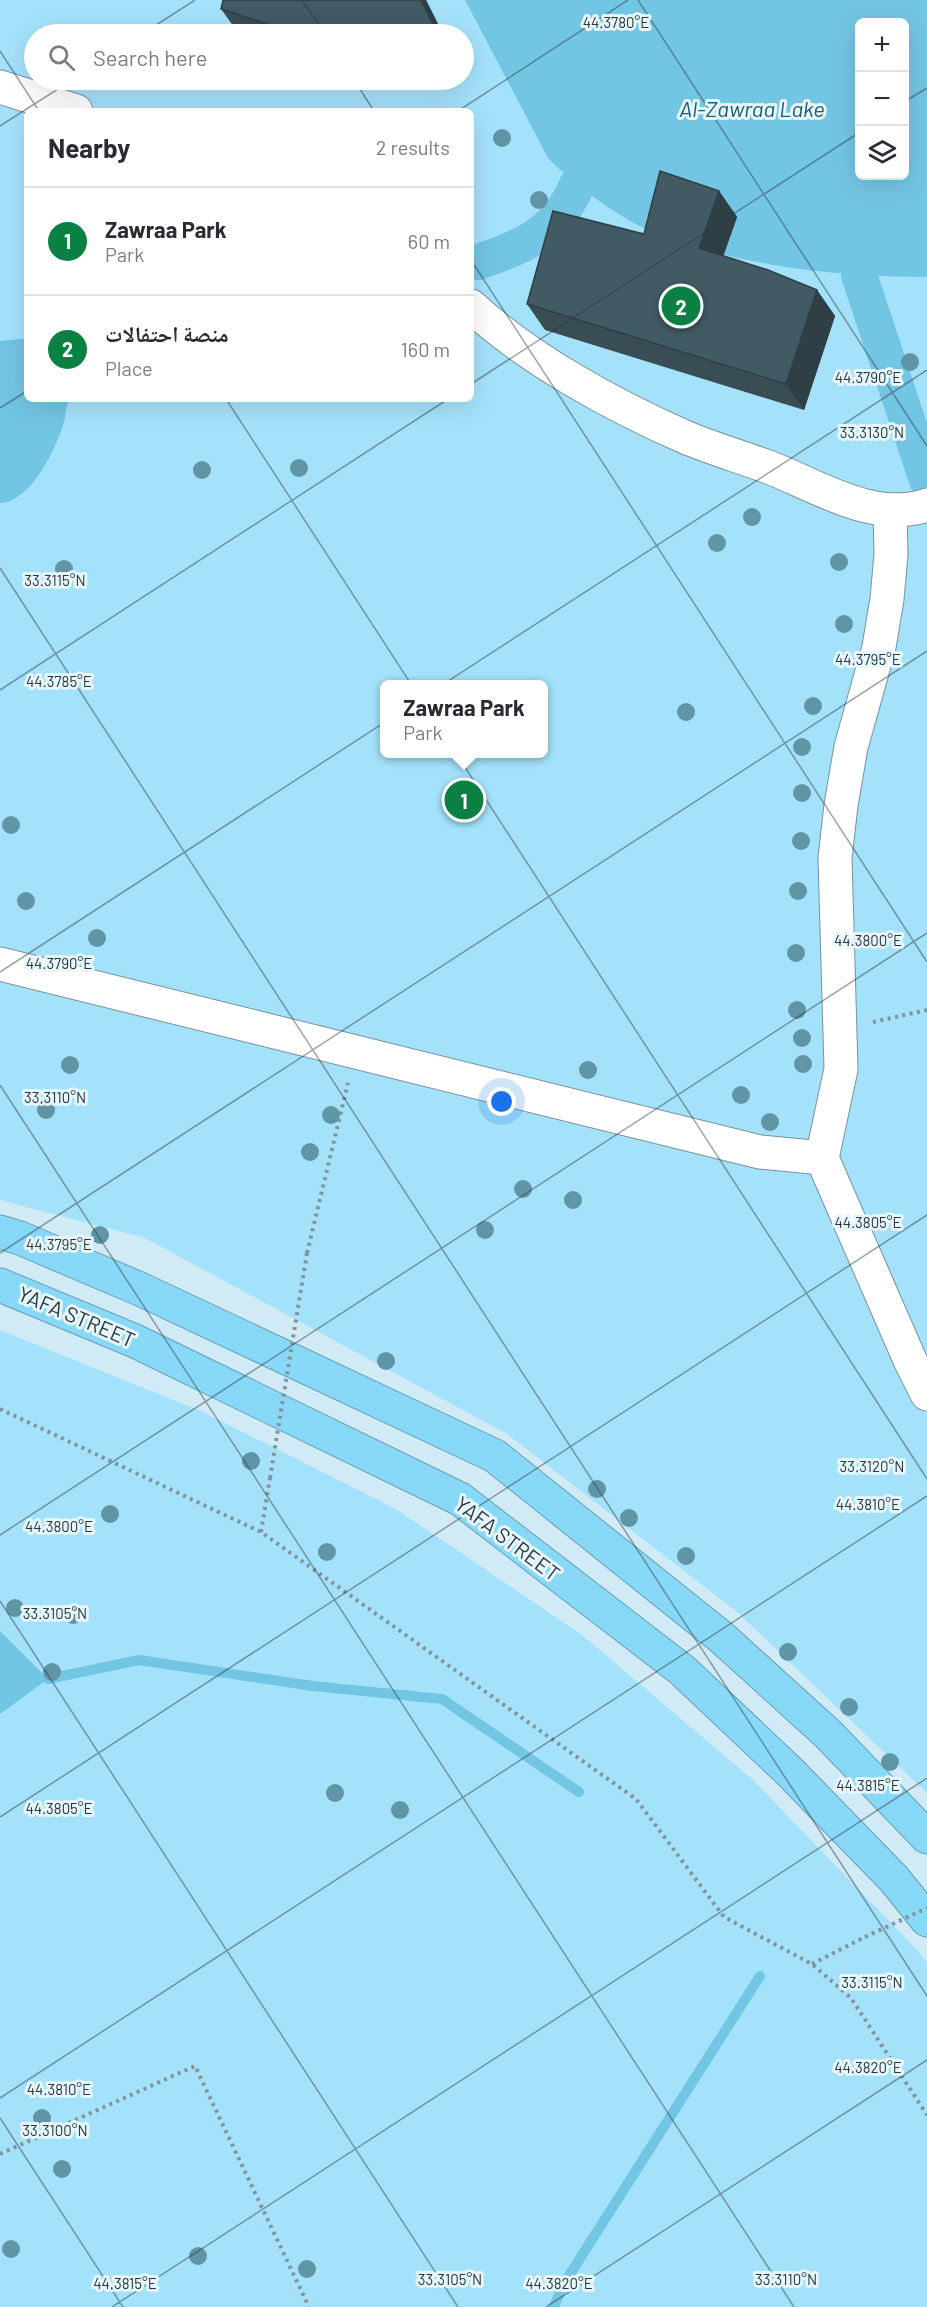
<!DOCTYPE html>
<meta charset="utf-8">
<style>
:root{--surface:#fff;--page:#f7f7f7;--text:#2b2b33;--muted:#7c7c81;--line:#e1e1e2;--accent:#0b8043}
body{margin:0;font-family:Barlow,"Noto Naskh Arabic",sans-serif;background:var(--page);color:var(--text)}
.controls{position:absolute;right:18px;top:18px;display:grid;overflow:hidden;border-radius:9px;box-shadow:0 6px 24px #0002}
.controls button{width:54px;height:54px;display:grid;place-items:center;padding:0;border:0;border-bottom:2px solid var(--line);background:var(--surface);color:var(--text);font:30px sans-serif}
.you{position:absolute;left:502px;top:1102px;width:21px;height:21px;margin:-15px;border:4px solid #fff;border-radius:50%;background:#1a73e8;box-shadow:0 0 0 9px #1a73e833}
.badge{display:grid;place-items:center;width:39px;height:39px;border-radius:50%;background:var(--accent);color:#fff;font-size:20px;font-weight:700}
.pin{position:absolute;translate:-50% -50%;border:3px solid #fff;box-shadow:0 2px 6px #0006}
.popup{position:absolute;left:380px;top:680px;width:168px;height:78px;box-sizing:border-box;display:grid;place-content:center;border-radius:9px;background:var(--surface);filter:drop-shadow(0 2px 4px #0005);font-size:20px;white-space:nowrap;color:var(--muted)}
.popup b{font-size:22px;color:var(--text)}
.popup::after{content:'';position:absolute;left:50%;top:100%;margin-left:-12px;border:12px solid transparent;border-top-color:var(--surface)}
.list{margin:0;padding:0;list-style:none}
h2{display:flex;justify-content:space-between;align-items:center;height:78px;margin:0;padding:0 24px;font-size:26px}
h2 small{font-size:20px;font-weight:400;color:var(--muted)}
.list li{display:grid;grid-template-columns:39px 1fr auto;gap:18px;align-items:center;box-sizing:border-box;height:108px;padding:0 24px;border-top:2px solid var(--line)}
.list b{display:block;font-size:22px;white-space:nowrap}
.list p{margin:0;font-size:20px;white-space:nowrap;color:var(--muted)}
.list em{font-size:20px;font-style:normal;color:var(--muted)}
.icon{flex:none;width:33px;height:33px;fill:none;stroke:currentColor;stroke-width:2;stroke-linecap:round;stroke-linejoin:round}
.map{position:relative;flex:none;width:927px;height:2307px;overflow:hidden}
.search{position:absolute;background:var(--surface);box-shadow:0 6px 24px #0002;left:24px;top:24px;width:450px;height:66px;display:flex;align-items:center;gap:15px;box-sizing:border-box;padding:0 21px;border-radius:33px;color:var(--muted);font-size:22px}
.panel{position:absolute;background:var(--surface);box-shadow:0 6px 24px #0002;left:24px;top:108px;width:450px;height:294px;border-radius:9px}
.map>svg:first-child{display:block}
</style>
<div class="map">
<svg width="927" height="2307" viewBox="0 0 927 2307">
<rect width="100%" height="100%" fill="#d0ebf6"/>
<g fill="#a4e2fb" fill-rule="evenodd">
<path d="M0 0H927V1793L737 1612 507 1434 145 1238 0 1200ZM860 22H904V176H860ZM34 34H464V80H34ZM27 111H471V399H27ZM384 684H544V754H384Z"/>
<path d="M0 1330 203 1412 396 1509 582 1635 752 1779 919 1952 927 1963V2307H0Z"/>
</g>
<g fill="#73c5e4" fill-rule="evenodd">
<path d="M465 0H927V277C841 277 751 267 669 239 630 226 577 188 548 158ZM860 22H904V176H860Z"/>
<path d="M19 339H27V399H69C66 406 66 414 64 422 56 449 31 502 0 503V341Z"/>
<path d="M0 1631 48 1679 0 1714Z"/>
</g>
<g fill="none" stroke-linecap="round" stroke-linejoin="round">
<g stroke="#73c5e4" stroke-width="10">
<path d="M48 1679 139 1660 313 1686 442 1699 579 1792"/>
<path d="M554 2307 563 2285 760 1976"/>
</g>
<g stroke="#73c5e4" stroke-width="36">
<path d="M478 262C524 247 557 232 577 185"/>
<path d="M859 275 927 480"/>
</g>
<defs>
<g id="minor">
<path d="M0 87 76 111"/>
<path d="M471 306C528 359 614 406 685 437 713 449 742 457 771 468 819 487 874 523 927 505"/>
<path d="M0 964 760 1152 822 1158 841 1069 835 858 841 805 851 747 879 647 887 599 891 554 890 510"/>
<path d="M822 1158 910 1360 927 1394"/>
</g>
<g id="highway">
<path d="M0 1232 20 1238 140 1289 495 1456 721 1637 828 1734 927 1837"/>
<path d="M0 1285 135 1341 460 1499 682 1670 790 1772 894 1879 927 1920"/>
</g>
</defs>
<use href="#minor" stroke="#79929c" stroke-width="35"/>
<use href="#highway" stroke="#68a0b5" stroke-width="35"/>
<g stroke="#81939b" stroke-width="4" stroke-dasharray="3 4.5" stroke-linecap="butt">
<path d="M873 1022 927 1010"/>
<path d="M307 1253 348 1083"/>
<path d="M0 1409 261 1532 636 1799 724 1917 812 1964 851 1998 927 2115"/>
<path d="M261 1532 270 1478"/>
<path d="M812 1964 865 1937"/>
<path d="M0 2154 195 2066 309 2307"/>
</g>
<use href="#minor" stroke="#fff" stroke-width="33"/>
<use href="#highway" stroke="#88d8f7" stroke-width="33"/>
<g stroke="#81939b" stroke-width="4" stroke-dasharray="3 4.5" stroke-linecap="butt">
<path d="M270 1478 307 1253"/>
<path d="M865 1937 927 1908"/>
</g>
</g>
<g fill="#6095a6">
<circle cx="502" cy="138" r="9"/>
<circle cx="539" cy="200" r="9"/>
<circle cx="910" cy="362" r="9"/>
<circle cx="299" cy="468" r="9"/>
<circle cx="202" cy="470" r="9"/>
<circle cx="752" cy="517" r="9"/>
<circle cx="717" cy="543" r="9"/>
<circle cx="839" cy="562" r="9"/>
<circle cx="64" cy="569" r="9"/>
<circle cx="844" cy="624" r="9"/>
<circle cx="813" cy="706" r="9"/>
<circle cx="686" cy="712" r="9"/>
<circle cx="802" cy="747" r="9"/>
<circle cx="802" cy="793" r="9"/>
<circle cx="11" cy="825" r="9"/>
<circle cx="801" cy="841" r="9"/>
<circle cx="798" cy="891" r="9"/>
<circle cx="26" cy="901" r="9"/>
<circle cx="97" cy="938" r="9"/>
<circle cx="796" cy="953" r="9"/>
<circle cx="797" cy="1010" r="9"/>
<circle cx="802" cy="1038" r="9"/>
<circle cx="803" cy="1064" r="9"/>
<circle cx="70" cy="1065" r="9"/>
<circle cx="588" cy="1070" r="9"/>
<circle cx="741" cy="1095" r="9"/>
<circle cx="46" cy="1110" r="9"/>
<circle cx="331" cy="1115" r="9"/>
<circle cx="770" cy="1122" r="9"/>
<circle cx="310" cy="1152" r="9"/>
<circle cx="523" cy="1189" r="9"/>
<circle cx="573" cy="1200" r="9"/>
<circle cx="485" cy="1230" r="9"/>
<circle cx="100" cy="1235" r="9"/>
<circle cx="386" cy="1361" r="9"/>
<circle cx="251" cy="1461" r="9"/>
<circle cx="597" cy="1489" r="9"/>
<circle cx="110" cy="1514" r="9"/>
<circle cx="629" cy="1518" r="9"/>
<circle cx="327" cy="1552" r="9"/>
<circle cx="686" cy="1556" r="9"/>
<circle cx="15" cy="1608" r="9"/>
<circle cx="73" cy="1615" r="9"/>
<circle cx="788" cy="1652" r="9"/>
<circle cx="52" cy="1672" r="9"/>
<circle cx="849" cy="1707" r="9"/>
<circle cx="890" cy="1762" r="9"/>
<circle cx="335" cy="1793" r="9"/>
<circle cx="400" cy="1810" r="9"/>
<circle cx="42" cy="2118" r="9"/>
<circle cx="62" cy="2169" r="9"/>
<circle cx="11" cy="2249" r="9"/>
<circle cx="198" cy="2256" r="9"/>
<circle cx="307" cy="2269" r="9"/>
</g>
<g fill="#394d55">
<path d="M223 0H426L443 34H239L221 9Z"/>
<path d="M372 80H398L386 84Z"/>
<path d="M719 191 737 217 723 256 817 290 835 316 804 410 545 330 527 304 644 234Z"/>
</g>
<g fill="#2e3f45">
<path d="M421 0H426L443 34H439L436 30Z"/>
<path d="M719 191 737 217 717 274 699 248Z"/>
<path d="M817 290 835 316 804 410 786 384Z"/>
</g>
<g fill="#425a63" stroke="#2e3f45" stroke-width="1.5">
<path d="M223 0H421L436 30 426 34H297L221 9Z"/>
<path d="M660 171 719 191 699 248 768 270 817 290 786 384 527 304 553 211 644 234Z"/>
</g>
<path fill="none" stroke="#2d373b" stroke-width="1.5" stroke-opacity="0.45" d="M302 0 325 34M638 0 927 446M142 34 195 0M0 51 39 111M354 80 374 111M904 102 927 88M458 111 628 0M0 126 72 80M471 260 927 962M471 384 860 132M226 399 927 1479M0 408 27 391M0 568 927 1996M0 690 448 399M0 972 927 370M0 1085 794 2307M0 1253 927 651M0 1535 927 933M0 1601 458 2307M0 1817 927 1215M0 2098 927 1496M0 2118 123 2307M112 2307 927 1778M546 2307 927 2060"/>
<g text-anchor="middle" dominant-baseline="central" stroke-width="6" stroke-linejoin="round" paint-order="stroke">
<g font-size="21" fill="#2d373b" stroke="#e6f6fd">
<text transform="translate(77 1316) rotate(23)">YAFA STREET</text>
<text transform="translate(508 1538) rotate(37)">YAFA STREET</text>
</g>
<g font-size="22" font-style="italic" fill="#1b5d73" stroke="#e6f6fd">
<text x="752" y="108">Al-Zawraa Lake</text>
</g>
</g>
<g font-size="15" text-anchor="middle" fill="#2d373b" stroke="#e6f6fd" stroke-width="6" stroke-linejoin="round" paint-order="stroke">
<text x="616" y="28">44.3780°E</text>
<text x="868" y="383">44.3790°E</text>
<text x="872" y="438">33.3130°N</text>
<text x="55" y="586">33.3115°N</text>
<text x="868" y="665">44.3795°E</text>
<text x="59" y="687">44.3785°E</text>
<text x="868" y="946">44.3800°E</text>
<text x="59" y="969">44.3790°E</text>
<text x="55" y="1103">33.3110°N</text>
<text x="868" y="1228">44.3805°E</text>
<text x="59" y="1250">44.3795°E</text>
<text x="872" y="1472">33.3120°N</text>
<text x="868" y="1510">44.3810°E</text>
<text x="59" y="1532">44.3800°E</text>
<text x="55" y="1619">33.3105°N</text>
<text x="868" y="1791">44.3815°E</text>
<text x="59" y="1814">44.3805°E</text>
<text x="872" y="1988">33.3115°N</text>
<text x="868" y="2073">44.3820°E</text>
<text x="59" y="2095">44.3810°E</text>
<text x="55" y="2136">33.3100°N</text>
<text x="450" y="2285">33.3105°N</text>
<text x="786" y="2285">33.3110°N</text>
<text x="125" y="2289">44.3815°E</text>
<text x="559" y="2289">44.3820°E</text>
</g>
</svg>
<div class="controls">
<button>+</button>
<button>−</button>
<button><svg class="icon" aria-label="layers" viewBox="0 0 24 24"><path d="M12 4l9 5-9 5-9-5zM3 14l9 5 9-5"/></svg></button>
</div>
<div class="you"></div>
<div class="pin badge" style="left:464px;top:800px">1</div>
<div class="popup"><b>Zawraa Park</b>Park</div>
<div class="pin badge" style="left:681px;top:306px">2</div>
<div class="search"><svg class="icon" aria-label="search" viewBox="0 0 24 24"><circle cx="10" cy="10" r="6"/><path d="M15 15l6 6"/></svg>Search here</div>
<section class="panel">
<h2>Nearby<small>2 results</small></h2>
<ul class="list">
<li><span class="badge">1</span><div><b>Zawraa Park</b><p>Park</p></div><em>60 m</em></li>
<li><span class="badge">2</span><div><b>منصة احتفالات</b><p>Place</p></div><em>160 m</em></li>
</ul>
</section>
</div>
